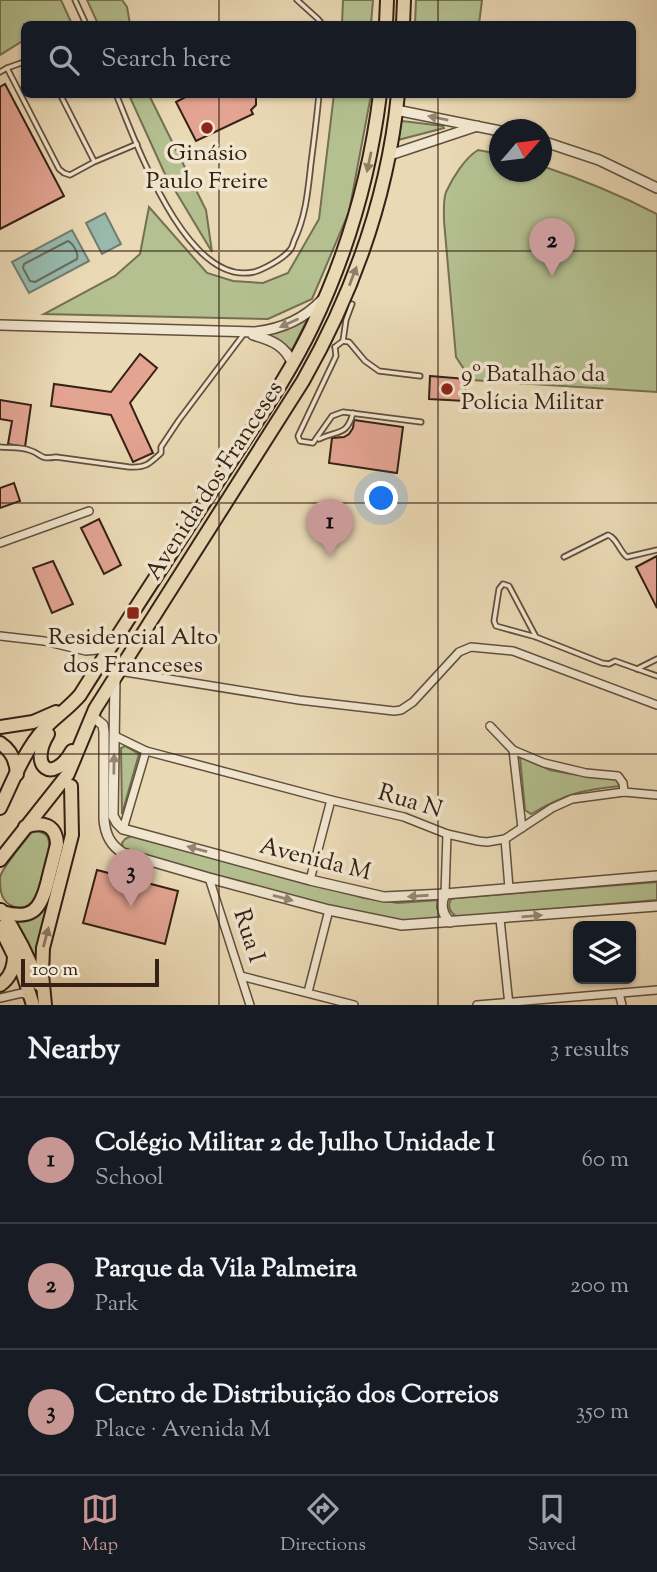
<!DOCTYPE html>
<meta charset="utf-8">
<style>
:root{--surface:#171b24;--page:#242831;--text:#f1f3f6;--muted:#9ea1a6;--line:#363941;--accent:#c59692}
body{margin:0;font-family:"Sorts Mill Goudy",serif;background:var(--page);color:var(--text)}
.controls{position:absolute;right:21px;bottom:21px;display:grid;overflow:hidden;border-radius:10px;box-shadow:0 2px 5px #0004}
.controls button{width:63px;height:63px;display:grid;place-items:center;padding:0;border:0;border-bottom:2px solid var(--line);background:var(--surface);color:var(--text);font:35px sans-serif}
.compass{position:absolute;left:489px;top:119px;width:63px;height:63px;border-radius:50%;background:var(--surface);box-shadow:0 2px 5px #0004;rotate:62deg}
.scale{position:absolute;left:21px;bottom:18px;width:138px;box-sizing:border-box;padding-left:7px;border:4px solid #362116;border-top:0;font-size:19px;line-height:24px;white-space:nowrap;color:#362116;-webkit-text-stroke:5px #f1e6cf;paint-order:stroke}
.you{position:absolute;left:382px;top:499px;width:24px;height:24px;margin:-18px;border:5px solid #fff;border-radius:50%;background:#1a73e8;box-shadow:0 0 0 10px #1a73e833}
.badge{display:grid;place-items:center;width:46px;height:46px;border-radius:50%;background:var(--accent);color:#111;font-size:23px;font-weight:700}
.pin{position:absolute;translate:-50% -58px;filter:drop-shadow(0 2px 4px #0008)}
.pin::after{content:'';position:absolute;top:37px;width:24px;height:21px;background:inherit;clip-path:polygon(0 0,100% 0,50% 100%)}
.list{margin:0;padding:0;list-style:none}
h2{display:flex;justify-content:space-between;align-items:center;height:91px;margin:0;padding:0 28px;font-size:30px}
h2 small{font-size:23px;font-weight:400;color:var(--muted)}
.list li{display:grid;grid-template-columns:46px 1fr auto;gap:21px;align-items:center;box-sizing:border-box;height:126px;padding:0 28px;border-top:2px solid var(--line)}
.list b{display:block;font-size:26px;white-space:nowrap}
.list p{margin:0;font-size:23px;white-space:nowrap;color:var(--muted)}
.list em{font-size:23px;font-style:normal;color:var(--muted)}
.icon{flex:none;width:38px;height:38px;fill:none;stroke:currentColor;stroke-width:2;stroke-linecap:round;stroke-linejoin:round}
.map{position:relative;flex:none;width:657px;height:1005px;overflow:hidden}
.search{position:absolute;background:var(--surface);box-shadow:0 2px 5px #0004;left:21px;right:21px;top:21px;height:77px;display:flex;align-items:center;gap:18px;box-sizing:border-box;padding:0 24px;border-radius:10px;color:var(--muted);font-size:26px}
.sheet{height:469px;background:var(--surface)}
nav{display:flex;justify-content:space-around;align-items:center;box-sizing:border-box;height:98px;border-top:2px solid var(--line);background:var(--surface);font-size:19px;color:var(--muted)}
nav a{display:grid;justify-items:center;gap:4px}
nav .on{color:var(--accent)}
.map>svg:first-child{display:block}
</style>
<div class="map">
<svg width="657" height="1005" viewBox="0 0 657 1005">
<rect width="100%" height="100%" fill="#ead9b5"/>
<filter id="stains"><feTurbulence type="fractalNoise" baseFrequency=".00286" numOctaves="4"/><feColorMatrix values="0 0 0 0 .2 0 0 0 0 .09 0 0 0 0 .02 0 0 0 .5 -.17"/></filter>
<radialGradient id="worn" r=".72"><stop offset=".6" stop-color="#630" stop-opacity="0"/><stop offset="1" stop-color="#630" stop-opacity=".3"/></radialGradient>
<g fill="#b4c090" stroke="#757053" stroke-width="2">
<path d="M0 0H61L72 24H24V40L0 55Z"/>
<path d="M87 0H122L127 7 130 24H98Z"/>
<path d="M343 0H373L371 24H342Z"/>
<path d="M416 0H482L479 24H415Z"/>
<path d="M334 94 371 95 349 212 312 299 268 319 44 314 115 276 140 254 149 207 207 273 233 281 263 283 288 273 319 219Z"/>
<path d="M129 95H149L206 210 212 252 164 172Z"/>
<path d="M402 121 443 126 444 128 398 140 397 138 400 122Z"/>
<path d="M478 150 499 154 500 172H542V166C581 179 620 195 657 214V392L471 380 456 357 444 221C444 212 443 200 446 192 453 177 465 158 478 150Z"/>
<path d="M306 318 307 320 292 350 267 334Z"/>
<path d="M125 746 139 754 122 814 121 748Z"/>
<path d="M520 757 550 770 571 774 615 778 620 786C580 790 566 794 531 814L525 810Z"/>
<path d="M34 831C41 831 49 834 49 843 50 849 46 858 45 864 41 879 36 919 10 905 0 899 0 888 0 877 2 868 24 842 31 833Z"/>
<path d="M131 836 364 898 398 903 439 900 437 908 442 918 402 921 363 915 127 851 123 848 122 843 125 839Z"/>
<path d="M657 882V900L457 917C450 912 447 907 451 899L455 898Z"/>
<path d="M47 904 36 957H34L15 921Z"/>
</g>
<g fill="#98baad" stroke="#717d71" stroke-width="2">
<path d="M105 213 121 244 102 254 86 223Z"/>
<path d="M72 230 89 261 29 293 12 262Z"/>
</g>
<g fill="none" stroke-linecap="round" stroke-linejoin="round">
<path stroke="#676e62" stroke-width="2" d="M68 241C73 243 79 254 77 259L35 282 30 281 23 268 24 264Z"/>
</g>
<g fill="#e3a492" stroke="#362116" stroke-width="2">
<path d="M5 84 64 196 0 229V87Z"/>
<path d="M191 94H256V105L251 110 253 114 196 141 176 102Z"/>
<path d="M140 354 157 368 130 403 153 453 133 462 111 415 51 406 54 384 111 392Z"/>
<path d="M430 376 466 379 465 401 429 399Z"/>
<path d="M0 400 31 405 25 447 8 444 12 421 0 419Z"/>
<path d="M354 420 403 427 397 473 329 463 332 438 344 437 349 434 353 428Z"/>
<path d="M14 483 20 501 0 508V488Z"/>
<path d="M99 519 121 565 104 574 81 528Z"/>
<path d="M657 556V608L636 567Z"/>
<path d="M53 561 73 604 52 613 33 568Z"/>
<path d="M97 870 178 891 165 944 83 923Z"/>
</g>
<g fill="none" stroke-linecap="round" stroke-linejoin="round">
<defs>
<g id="service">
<path d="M75 0 86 24"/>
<path d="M297 0 318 19 322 24"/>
<path d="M7 68 24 62"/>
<path d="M0 72 7 68 59 169 64 173 70 175 94 162 137 144"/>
<path d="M60 94 94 161"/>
<path d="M116 94C136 142 186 287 254 272 264 269 283 259 290 250 292 248 293 244 294 241 306 216 308 190 311 163 314 140 317 117 319 94"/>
<path d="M343 341 346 320 352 304"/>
<path d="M335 347 336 356 298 436 300 441 313 443 332 416 343 412 421 422"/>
<path d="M335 347 343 341 349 342 365 361 379 371 420 376"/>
<path d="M319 439C338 430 347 436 353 413"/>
<path d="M0 447C9 448 21 447 29 450 43 454 38 460 56 457L129 467C146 468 149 464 161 453V447L179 420 243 335"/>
<path d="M564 557 608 535C617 538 619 551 627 557L657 550"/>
<path d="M536 637 509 586 503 584 499 589 494 621 496 626 536 637 602 663 609 664 615 661 657 676"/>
<path d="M637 669 657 659"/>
</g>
<g id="minor">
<path d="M0 543 89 511"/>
<path d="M0 636 44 641 86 651 109 649"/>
<path d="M74 647 114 642"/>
<path d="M119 671 299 700 394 711 401 710 413 702 459 652 471 647 513 651 657 705"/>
<path d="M490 726 513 750 544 763 586 773 618 776 623 783 624 792"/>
<path d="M115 736 146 751 331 800 404 817 447 834 478 841 487 842 505 839 552 808 572 799 624 792 657 795"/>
<path d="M513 750 522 828"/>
<path d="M123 829 146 751"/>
<path d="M505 839 509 888"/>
<path d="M209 878 250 1005"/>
<path d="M310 880 331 800"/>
<path d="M445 894 447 834"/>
<path d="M500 919 509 1005"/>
<path d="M241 976 354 1005"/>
<path d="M308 992 329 910"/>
<path d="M619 993 622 1005"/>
<path d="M0 998 22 993 29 996"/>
<path d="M477 1005 657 990"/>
</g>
<g id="tertiary">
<path d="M396 110 500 131"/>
<path d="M542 141 599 160 657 188"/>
<path d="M390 155 477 126"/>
<path d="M0 325 255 332C282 329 304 319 322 300"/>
<path d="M253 335C272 340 286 346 293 365"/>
<path d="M115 678 113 816 117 823 123 829 310 880 384 897 445 894 657 876"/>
<path d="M97 720 103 725 104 732V819C105 834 110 845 123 853L209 878 329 910 402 925 657 906"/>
<path d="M445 894C440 904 442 914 450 922"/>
</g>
<g id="primary">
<path d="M386 24 387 0"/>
<path d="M403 24 404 0"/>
<path d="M0 727 33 722 56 712"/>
<path d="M48 734C28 767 53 785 72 751"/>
<path d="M0 743C12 751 16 761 17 774"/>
<path d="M0 808C13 781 24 751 44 729 55 717 69 708 80 695 129 617 180 540 230 463 258 419 289 375 312 327 347 254 370 175 380 94"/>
<path d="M0 860 68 774 95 709 303 381C353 293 388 195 398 94"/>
<path d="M1 910C17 934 29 958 39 984"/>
<path d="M2 912C31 920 40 911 47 884 50 871 54 857 57 844 56 824 42 821 25 827"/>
<path d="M0 927 23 974 33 1005"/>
<path d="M0 985C10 978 14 968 14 956"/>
<path d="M45 1005 42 974 43 948 72 835 71 786"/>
</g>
</defs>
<use href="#service" stroke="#634f3e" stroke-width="7"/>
<use href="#minor" stroke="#634f3e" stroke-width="10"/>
<use href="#tertiary" stroke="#634f3e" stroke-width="12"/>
<use href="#primary" stroke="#362116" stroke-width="16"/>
<use href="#service" stroke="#f1e6cf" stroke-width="3.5"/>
<use href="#minor" stroke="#f1e6cf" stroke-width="7"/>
<use href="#tertiary" stroke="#f1e6cf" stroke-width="9"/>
<use href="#primary" stroke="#ead9b5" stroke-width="12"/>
</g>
<defs><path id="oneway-solid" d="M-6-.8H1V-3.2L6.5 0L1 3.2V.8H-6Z" transform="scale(1.75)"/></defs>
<g fill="#948472">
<use href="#oneway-solid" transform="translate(438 118) rotate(-169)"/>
<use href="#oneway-solid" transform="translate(289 323) rotate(156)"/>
<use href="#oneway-solid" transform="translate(114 764) rotate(-89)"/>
<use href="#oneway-solid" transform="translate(197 849) rotate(-165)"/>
<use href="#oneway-solid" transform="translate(418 896) rotate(176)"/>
<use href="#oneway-solid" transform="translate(283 898) rotate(15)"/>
<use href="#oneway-solid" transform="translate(532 916) rotate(-5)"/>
</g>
<g fill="#907d66">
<use href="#oneway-solid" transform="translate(369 162) rotate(102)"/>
<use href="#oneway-solid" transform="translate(353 276) rotate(-69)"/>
<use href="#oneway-solid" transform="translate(46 937) rotate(-75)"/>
</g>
<path fill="none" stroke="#362116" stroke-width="2" stroke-opacity="0.55" d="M219 0V24M438 0V24M219 94V1005M438 94V1005M0 251H657M0 503H657M0 754H657"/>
<g fill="#8f2418" stroke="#f1e6cf" stroke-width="2.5">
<circle cx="207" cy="128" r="7"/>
<circle cx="447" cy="389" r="7"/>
<rect x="126" y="606" width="14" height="14" rx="3.5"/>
</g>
<g text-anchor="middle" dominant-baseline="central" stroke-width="7" stroke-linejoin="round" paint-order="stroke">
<g font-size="24" fill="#362116" stroke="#f1e6cf">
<text x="207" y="154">Ginásio<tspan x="207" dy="28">Paulo Freire</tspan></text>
<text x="461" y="375" text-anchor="start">9º Batalhão da<tspan x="461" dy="28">Polícia Militar</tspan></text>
<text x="133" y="638">Residencial Alto<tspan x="133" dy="28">dos Franceses</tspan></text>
</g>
<g font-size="24" fill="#362116" stroke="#f1e6cf">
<text transform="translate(215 481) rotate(-57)">Avenida dos Franceses</text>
<text transform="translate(410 802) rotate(17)">Rua N</text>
<text transform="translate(315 860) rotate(14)">Avenida M</text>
<text transform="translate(248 936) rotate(72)">Rua I</text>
</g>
</g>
<rect width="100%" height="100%" filter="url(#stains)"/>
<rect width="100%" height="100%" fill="url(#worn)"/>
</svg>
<div class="controls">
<button><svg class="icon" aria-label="layers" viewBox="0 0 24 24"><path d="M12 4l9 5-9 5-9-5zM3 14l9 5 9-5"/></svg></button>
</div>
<svg class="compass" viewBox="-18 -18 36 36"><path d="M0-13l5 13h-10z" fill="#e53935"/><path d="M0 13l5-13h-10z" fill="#9ea1a6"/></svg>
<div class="scale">100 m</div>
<div class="you"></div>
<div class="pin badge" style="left:330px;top:557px">1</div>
<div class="pin badge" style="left:552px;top:276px">2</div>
<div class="pin badge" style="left:131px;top:907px">3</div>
<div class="search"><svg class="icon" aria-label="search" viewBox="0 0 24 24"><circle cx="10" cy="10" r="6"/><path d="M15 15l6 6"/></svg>Search here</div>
</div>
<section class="sheet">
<h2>Nearby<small>3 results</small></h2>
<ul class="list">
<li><span class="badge">1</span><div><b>Colégio Militar 2 de Julho Unidade I</b><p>School</p></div><em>60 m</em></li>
<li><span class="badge">2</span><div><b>Parque da Vila Palmeira</b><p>Park</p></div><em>200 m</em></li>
<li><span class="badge">3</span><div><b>Centro de Distribuição dos Correios</b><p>Place · Avenida M</p></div><em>350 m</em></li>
</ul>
</section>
<nav>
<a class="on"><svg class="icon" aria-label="map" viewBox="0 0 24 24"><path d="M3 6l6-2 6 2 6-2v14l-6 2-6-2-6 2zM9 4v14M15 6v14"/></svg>Map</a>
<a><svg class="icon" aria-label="directions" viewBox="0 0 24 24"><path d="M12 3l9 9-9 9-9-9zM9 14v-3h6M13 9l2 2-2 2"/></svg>Directions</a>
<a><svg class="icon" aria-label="saved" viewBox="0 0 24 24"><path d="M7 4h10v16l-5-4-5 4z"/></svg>Saved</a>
</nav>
